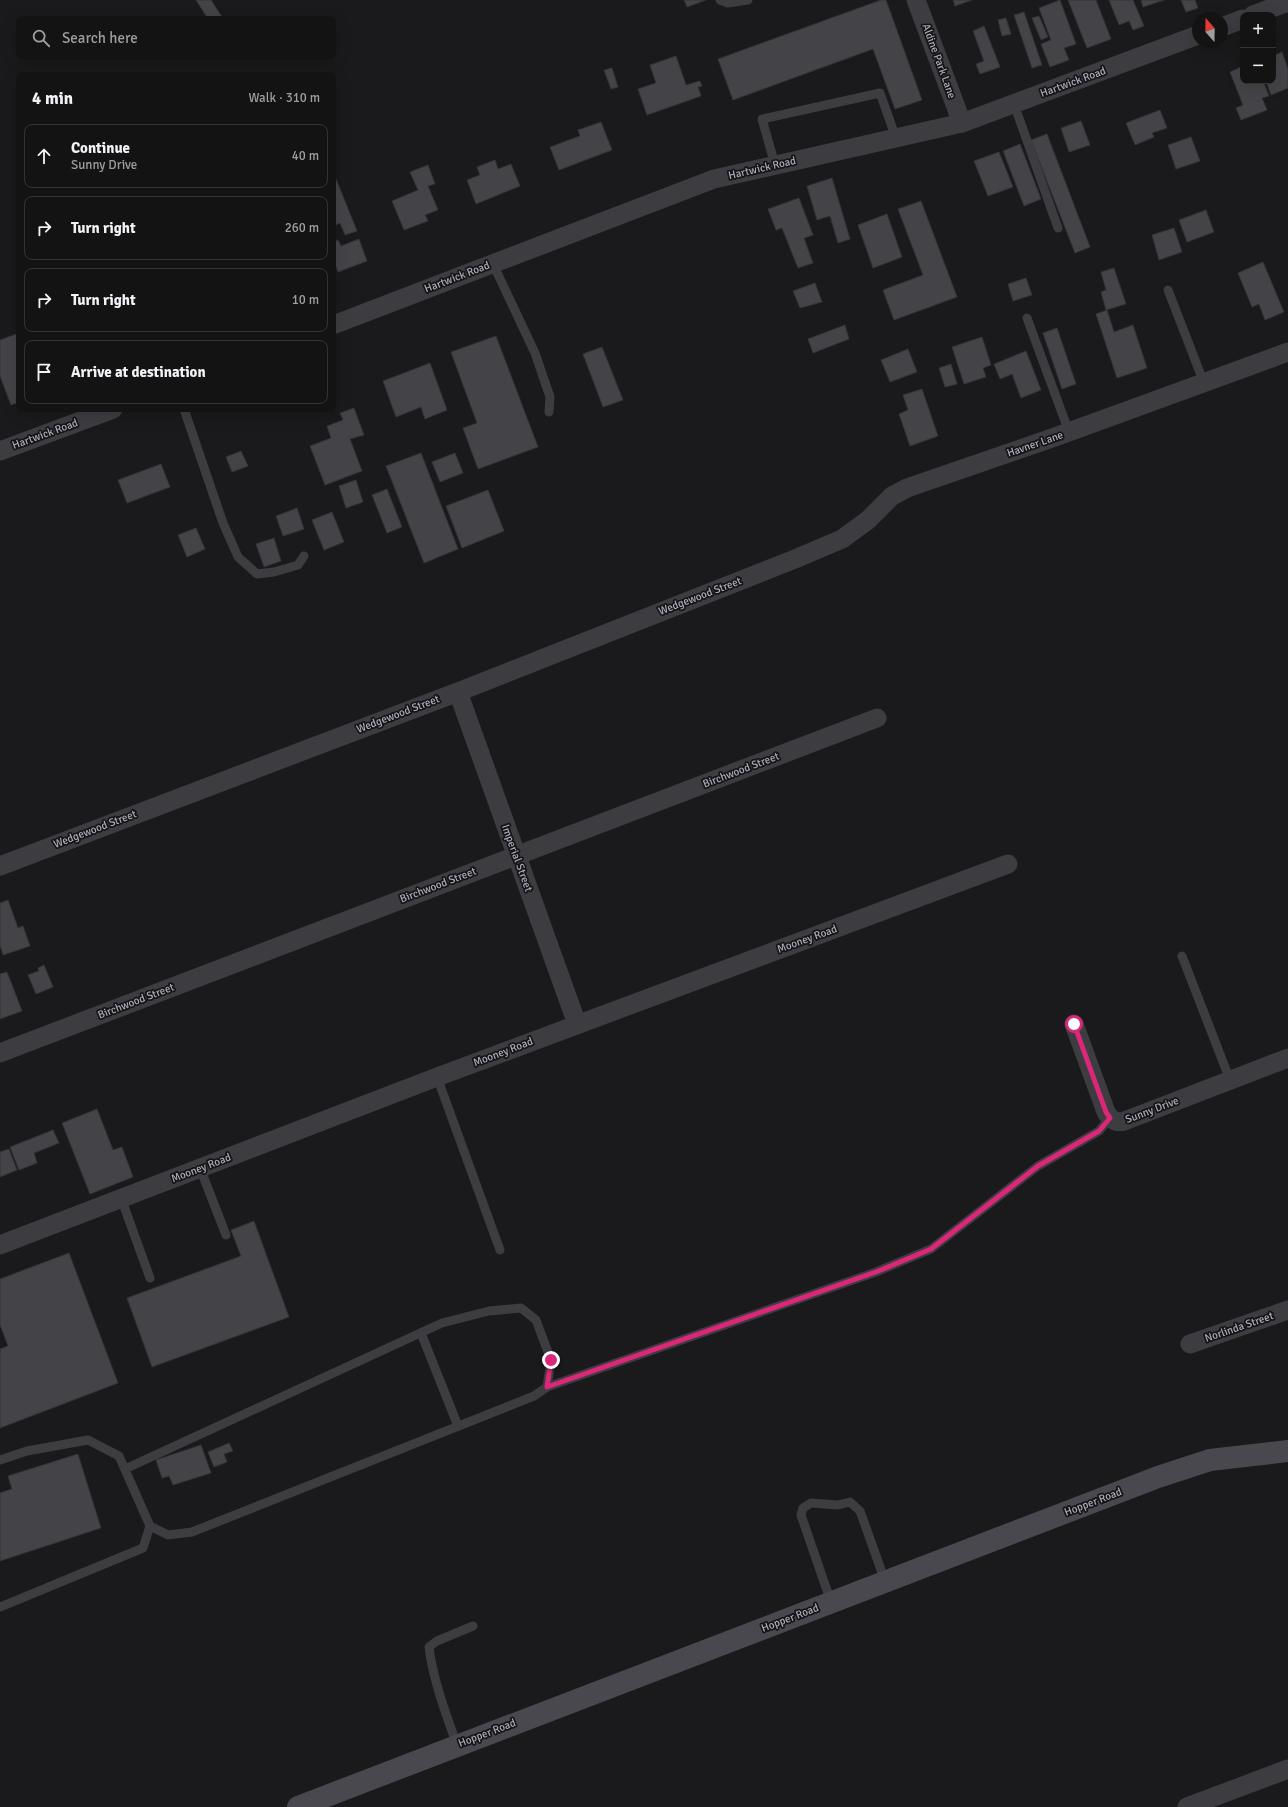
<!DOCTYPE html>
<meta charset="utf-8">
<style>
:root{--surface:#141314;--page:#1d1c1d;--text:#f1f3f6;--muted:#9d9ea0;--line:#333234}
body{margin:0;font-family:Signika,sans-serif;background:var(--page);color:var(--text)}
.controls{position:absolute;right:12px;top:12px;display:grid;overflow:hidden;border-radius:8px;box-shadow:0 4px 16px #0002}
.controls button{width:36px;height:36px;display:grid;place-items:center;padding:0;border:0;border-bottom:1px solid var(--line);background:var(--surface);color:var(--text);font:20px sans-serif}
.compass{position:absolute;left:1192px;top:12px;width:36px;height:36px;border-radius:50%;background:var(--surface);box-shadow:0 4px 16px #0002;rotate:340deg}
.stop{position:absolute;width:12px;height:12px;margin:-9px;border:3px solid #db2777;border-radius:50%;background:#fff}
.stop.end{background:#db2777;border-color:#fff;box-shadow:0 1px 4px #0008}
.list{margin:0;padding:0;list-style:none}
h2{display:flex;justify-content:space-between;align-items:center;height:52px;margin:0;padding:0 16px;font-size:17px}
h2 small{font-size:13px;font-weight:400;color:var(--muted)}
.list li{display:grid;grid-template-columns:26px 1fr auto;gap:12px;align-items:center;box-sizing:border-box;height:64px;margin:0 8px 8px;padding:0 8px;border:1px solid var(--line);border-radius:8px}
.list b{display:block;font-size:15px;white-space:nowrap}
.list p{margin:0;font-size:13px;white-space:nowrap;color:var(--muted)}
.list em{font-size:13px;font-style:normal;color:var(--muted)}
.icon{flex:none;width:22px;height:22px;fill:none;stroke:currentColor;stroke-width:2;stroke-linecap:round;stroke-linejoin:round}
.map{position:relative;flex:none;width:1288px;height:1807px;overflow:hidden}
.search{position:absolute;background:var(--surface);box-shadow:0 4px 16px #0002;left:16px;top:16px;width:320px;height:44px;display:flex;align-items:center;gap:10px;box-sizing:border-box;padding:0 14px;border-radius:8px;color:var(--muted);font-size:15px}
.panel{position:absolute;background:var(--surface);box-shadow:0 4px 16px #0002;left:16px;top:72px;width:320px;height:340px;border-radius:8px}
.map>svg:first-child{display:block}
</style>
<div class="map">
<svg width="1288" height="1807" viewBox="0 0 1288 1807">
<rect width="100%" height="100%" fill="#1a191b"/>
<g fill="#444348" stroke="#343337">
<path d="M196 0H211L222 17 219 19H208Z"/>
<path d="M684 0H706L687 7Z"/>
<path d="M881 0H886L922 100 895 109 873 49 733 100 718 59Z"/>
<path d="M953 0H972L955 6Z"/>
<path d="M1060 0 1076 44 1064 48 1069 60 1050 67 1041 44 1051 40 1039 8Z"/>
<path d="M1068 0H1096L1111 39 1087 48Z"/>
<path d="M1109 0H1133L1144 26 1133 30 1129 21 1119 25Z"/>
<path d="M1141 0H1164L1143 7Z"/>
<path d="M1181 0H1195L1198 8 1186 12Z"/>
<path d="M1024 12 1042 65 1032 68 1014 15Z"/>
<path d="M1039 16 1048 37 1041 40 1032 18Z"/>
<path d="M1006 18 1011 34 1002 36 998 20Z"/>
<path d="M984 26 1000 67 980 74 976 64 984 61 973 31Z"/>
<path d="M1282 52 1288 69V88L1271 95 1266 81H1273V56Z"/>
<path d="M676 56 686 85 700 81 702 86 698 87 701 96 647 115 638 89 656 83 650 65Z"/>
<path d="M1243 66V81H1263L1269 96 1262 98 1267 110 1241 120 1236 108 1243 105 1230 72Z"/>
<path d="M612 68 618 87 611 89 604 70Z"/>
<path d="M1160 110 1167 128 1152 133 1154 137 1135 145 1126 123Z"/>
<path d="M1081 121 1090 145 1069 152 1061 128Z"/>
<path d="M601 122 612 150 559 170 550 147 580 136 578 130Z"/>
<path d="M1047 134 1090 247 1075 253 1031 140Z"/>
<path d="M1191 137 1200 161 1176 169 1168 145Z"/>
<path d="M1020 144 1041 199 1024 206 1003 151Z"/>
<path d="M999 152 1013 187 988 196 974 161Z"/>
<path d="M495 160 498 169 511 164 520 186 476 204 467 180 480 175 477 167Z"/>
<path d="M428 165 435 184 428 186 438 210 425 215 428 221 404 230 392 201 418 190 410 172Z"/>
<path d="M832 178 850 239 838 243 830 216 817 220 807 186Z"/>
<path d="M336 179 357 231 345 235 340 223 333 226V210L336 209 333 202V180Z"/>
<path d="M799 198 813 235 804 238 813 263 798 268 782 228 776 230 768 209Z"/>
<path d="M921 201 957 297 894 320 883 290 923 275 898 209Z"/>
<path d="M1206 210 1214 232 1187 242 1179 220Z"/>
<path d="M887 214 902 257 873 268 858 225Z"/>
<path d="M1174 228 1182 252 1159 260 1152 235Z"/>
<path d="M359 239 367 261 338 272 333 259V242L338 240 341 246Z"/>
<path d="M1263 262 1284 312 1265 320 1259 304 1252 307 1238 273Z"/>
<path d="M1114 268 1126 304 1106 310 1101 292 1106 290 1101 272Z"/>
<path d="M1026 278 1032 295 1013 301 1008 284Z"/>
<path d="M815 283 822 302 800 308 793 291Z"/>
<path d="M1107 310 1114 332 1133 325 1147 368 1117 378 1096 314Z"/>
<path d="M845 325 849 339 813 353 808 339Z"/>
<path d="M1057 328 1076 384 1062 389 1043 333Z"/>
<path d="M19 333V402L11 405 0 376V340Z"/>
<path d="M496 336 538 447 478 469 463 428 477 423 451 352Z"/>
<path d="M982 337 991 365 983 368 986 377 964 384 952 347Z"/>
<path d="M602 347 623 400 603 407 583 354Z"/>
<path d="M908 349 917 372 890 382 881 360Z"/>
<path d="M1026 351 1041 390 1021 398 1012 374 1000 379 994 364Z"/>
<path d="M430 363 447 410 425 419 421 407 396 417 383 381Z"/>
<path d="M951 364 957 384 945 387 939 368Z"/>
<path d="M922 389 938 436 910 446 899 414 908 410 903 395Z"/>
<path d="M354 408 364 435 350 439 362 471 325 485 310 446 331 438 327 426 343 420 340 413Z"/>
<path d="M241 451 248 466 232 472 226 457Z"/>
<path d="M421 453 458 549 424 563 386 466Z"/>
<path d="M455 453 463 473 440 482 432 462Z"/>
<path d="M161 464 170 487 127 503 118 480Z"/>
<path d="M356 480 363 502 346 508 339 486Z"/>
<path d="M387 489 402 527 387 533 372 495Z"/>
<path d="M488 490 504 531 462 548 446 506Z"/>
<path d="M297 508 304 529 283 536 276 516Z"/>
<path d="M332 512 344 542 324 550 312 520Z"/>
<path d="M196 528 205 549 187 557 178 535Z"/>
<path d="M274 538 281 561 264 567 256 544Z"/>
<path d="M8 900 18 928 23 926 30 946 3 955 0 945V903Z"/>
<path d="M44 965 53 987 36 994 28 975 39 971 38 968Z"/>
<path d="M7 972 22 1011 0 1019V974Z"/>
<path d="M97 1109 113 1150 122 1147 133 1177 90 1194 62 1123Z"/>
<path d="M53 1130 59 1143 34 1153 37 1163 19 1170 10 1147Z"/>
<path d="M9 1149 17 1170 0 1177V1152Z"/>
<path d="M254 1221 289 1317 152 1367 127 1298 241 1256 231 1230Z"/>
<path d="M69 1253 118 1383 0 1428V1349L8 1346 0 1325V1279Z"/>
<path d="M229 1443 233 1451 224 1454 227 1462 214 1467 208 1452Z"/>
<path d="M201 1445 211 1473 173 1485 169 1476 162 1478 156 1460Z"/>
<path d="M78 1454 101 1528 0 1561V1493L12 1489 8 1476Z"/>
</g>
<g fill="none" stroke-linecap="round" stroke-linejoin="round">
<g stroke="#3d3c41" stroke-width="9">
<path d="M720 0 728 3 748 0"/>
<path d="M1014 104 1058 228"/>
<path d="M775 165 762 119 880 93 896 138"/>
<path d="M493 264 535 353 550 397 549 412"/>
<path d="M1168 290 1204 383"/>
<path d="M1027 318 1069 432"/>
<path d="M184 409 223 523 238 557 257 574 274 572 298 565 304 556"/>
<path d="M1182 956 1230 1080"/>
<path d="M437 1077 500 1250"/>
<path d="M200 1168 226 1235"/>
<path d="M121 1198 150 1278"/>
<path d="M421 1333 458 1426"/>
<path d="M547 1387 876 1272 931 1249 1038 1166 1099 1131 1110 1118"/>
<path d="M0 1460 27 1451 88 1440 119 1456 150 1526 143 1548 0 1607"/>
<path d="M125 1469 442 1323 489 1311 521 1308 536 1320 551 1360 547 1387 534 1396 192 1532 168 1535 150 1526"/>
<path d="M831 1602 801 1515 803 1508 811 1503 838 1505 850 1502 860 1511 885 1581"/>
<path d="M457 1745C446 1714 433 1680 429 1647L437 1641 473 1626"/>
</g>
<g stroke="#3d3c41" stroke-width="19">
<path d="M916 0 962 123"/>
<path d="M1253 15 1288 2"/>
<path d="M1222 27 1243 19"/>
<path d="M333 325 714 179 962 123 1198 35"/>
<path d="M0 451 113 409"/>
<path d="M458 692 577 1024"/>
<path d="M0 866 458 692 795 559 842 539 868 520 892 496 907 488 1055 437 1288 352"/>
<path d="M1074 1024 1106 1112C1111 1121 1118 1124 1127 1120L1288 1058"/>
<path d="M0 1053 877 718"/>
<path d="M0 1245 437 1077 1008 864"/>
<path d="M1190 1344 1288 1310"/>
<path d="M1187 1807 1288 1769"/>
</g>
<path stroke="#49484f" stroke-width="22" d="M298 1807 1158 1477 1210 1460 1288 1451"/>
</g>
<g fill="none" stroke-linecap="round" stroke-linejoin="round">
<path stroke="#db2777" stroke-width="5" d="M551 1360 547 1387 876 1272 931 1249 1038 1166 1099 1131 1110 1118 1106 1112 1074 1024"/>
</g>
<g text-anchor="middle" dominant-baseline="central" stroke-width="3.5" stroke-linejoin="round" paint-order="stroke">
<g font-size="11" fill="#adacb9" stroke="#151416">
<text transform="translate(939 61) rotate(70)">Aldine Park Lane</text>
<text transform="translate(1073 82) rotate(-20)">Hartwick Road</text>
<text transform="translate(762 168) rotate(-13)">Hartwick Road</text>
<text transform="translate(457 277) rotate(-21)">Hartwick Road</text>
<text transform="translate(45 434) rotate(-20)">Hartwick Road</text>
<text transform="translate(1035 444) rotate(-19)">Havner Lane</text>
<text transform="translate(700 596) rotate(-21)">Wedgewood Street</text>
<text transform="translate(398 714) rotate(-21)">Wedgewood Street</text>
<text transform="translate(741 770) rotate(-21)">Birchwood Street</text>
<text transform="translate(95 829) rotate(-21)">Wedgewood Street</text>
<text transform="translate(517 858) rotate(70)">Imperial Street</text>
<text transform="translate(438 885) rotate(-21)">Birchwood Street</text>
<text transform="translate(807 939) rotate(-20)">Mooney Road</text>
<text transform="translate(136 1001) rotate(-21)">Birchwood Street</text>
<text transform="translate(503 1052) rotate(-21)">Mooney Road</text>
<text transform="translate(1152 1110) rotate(-21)">Sunny Drive</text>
<text transform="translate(201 1168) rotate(-21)">Mooney Road</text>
<text transform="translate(1239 1327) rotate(-19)">Norlinda Street</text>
<text transform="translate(1093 1502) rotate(-21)">Hopper Road</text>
<text transform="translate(790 1618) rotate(-21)">Hopper Road</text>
<text transform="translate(487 1733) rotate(-21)">Hopper Road</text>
</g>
</g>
</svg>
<div class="controls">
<button>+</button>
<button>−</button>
</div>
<svg class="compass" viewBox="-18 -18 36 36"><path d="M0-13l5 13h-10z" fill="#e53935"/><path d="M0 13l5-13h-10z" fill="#9d9ea0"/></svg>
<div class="stop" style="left:1074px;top:1024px"></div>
<div class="stop end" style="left:551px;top:1360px"></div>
<div class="search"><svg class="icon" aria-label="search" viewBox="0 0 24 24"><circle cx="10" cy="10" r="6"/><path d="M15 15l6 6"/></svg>Search here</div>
<section class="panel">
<h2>4 min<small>Walk · 310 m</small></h2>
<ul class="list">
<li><svg class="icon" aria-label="ahead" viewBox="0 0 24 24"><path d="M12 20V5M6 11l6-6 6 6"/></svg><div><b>Continue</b><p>Sunny Drive</p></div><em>40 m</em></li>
<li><svg class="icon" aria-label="right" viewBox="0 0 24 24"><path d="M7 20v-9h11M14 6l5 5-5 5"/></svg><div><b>Turn right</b></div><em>260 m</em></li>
<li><svg class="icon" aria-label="right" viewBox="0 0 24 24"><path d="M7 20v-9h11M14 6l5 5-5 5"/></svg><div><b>Turn right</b></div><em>10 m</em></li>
<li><svg class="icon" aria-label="arrive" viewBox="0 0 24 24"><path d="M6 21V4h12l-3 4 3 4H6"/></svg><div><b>Arrive at destination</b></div></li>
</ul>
</section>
</div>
